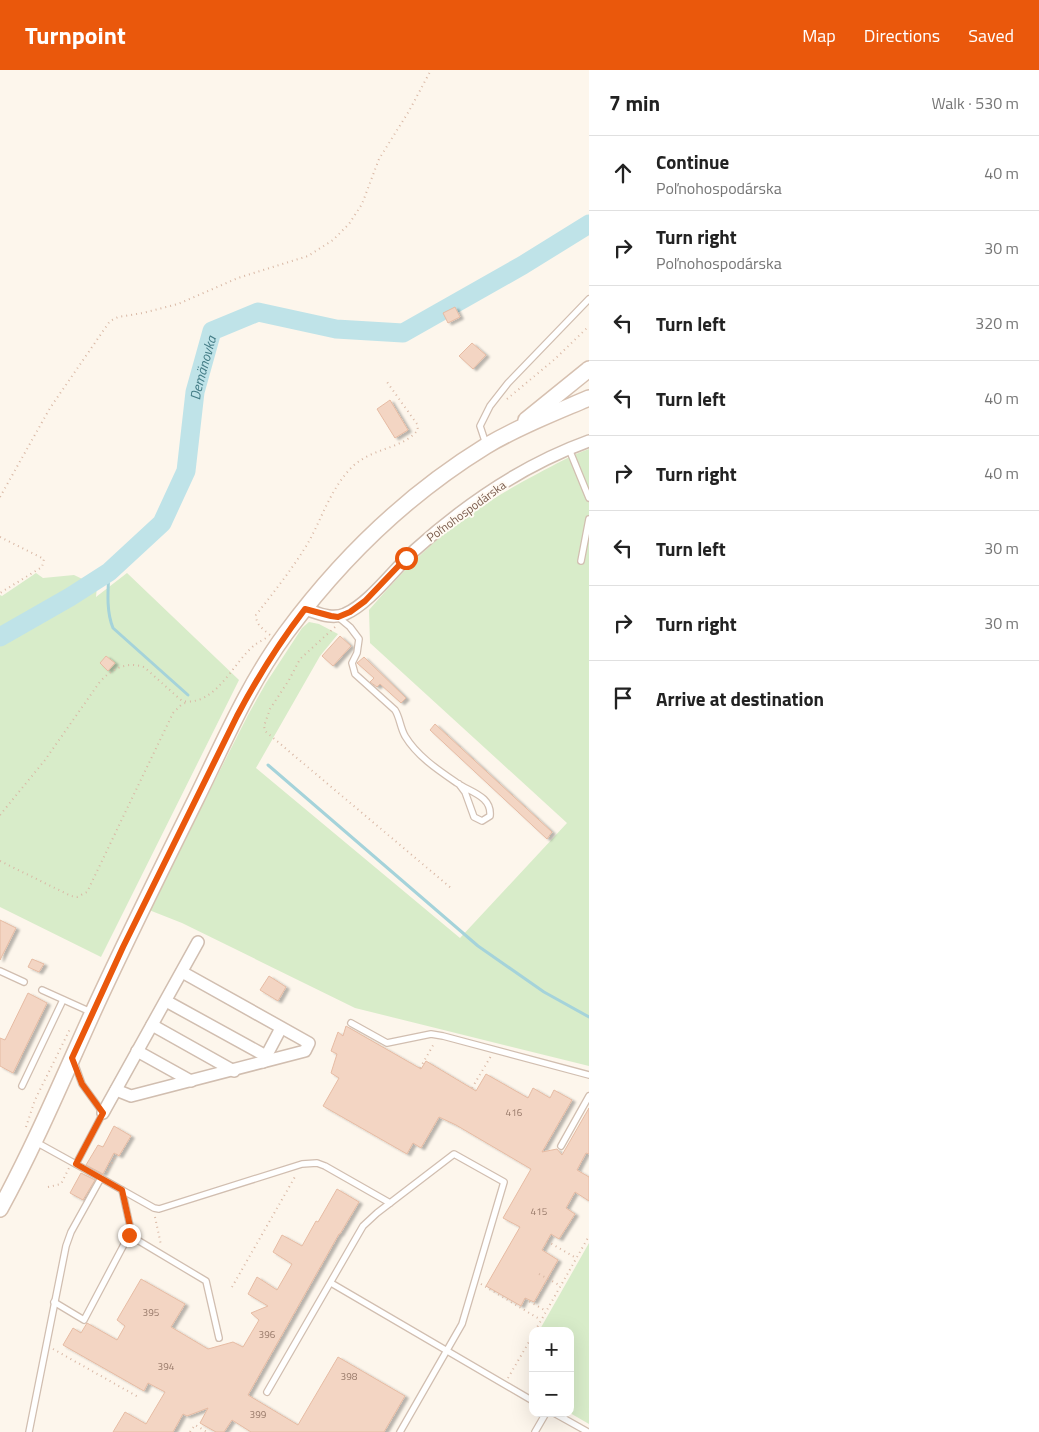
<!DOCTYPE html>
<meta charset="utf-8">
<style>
:root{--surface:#fff;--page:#f2f2f2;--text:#222;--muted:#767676;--line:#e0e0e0;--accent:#ea580c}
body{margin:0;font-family:"Titillium Web",sans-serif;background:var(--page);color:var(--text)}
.controls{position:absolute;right:15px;bottom:15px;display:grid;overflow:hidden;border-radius:10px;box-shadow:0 5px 20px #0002}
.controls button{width:45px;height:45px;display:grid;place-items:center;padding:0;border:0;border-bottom:1px solid var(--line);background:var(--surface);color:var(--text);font:25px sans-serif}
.stop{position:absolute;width:15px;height:15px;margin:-11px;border:4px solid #ea580c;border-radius:50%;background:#fff}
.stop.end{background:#ea580c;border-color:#fff;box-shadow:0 1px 5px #0008}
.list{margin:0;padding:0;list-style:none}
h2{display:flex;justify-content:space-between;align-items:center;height:65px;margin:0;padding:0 20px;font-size:21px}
h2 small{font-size:16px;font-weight:400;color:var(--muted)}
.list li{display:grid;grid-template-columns:32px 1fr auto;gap:15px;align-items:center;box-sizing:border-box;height:75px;padding:0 20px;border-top:1px solid var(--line)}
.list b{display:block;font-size:19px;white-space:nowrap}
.list p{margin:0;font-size:16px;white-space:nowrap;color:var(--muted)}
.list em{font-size:16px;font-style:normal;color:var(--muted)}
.icon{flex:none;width:28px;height:28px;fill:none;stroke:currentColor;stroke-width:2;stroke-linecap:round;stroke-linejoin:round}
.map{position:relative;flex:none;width:589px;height:1362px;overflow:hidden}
header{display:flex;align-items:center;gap:30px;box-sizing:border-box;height:70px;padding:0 25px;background:var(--accent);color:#fff}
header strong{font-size:24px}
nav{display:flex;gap:28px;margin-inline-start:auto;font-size:18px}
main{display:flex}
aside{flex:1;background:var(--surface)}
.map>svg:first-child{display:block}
</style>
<header>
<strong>Turnpoint</strong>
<nav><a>Map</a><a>Directions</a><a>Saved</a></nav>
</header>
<main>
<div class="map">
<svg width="589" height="1362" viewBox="0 0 589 1362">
<defs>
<filter id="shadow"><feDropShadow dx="3.5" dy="2" stdDeviation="1" flood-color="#0004"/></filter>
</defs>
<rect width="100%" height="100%" fill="#fdf6ec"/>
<g fill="#d8ecc9">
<path d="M589 379V996L355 938 182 853 149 840 248 645 266 613 302 558 309 552 319 554 338 564 320 586 256 698 460 868 567 753 370 573 369 540C388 518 408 496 430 476 462 447 499 424 537 404 554 395 571 385 589 379Z"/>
<path d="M36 503 43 508 74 505 97 516 96 527 127 503 239 610 101 887 0 837V525L2 526Z"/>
<path d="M589 1173V1354L570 1343V1261H539Z"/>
</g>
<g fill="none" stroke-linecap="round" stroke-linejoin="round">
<g stroke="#a5d3da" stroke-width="3">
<path d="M109 502C108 520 106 541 113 558L188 625"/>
<path d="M268 695 478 876 544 922 589 947"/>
</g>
<path stroke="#bfe3e8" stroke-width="19" id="s1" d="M0 567 70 527 109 502 162 453 186 401 195 322 212 261 258 242 336 259 403 263 523 195 589 154"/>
</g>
<g fill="#f3d5c3" stroke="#e6bba3" filter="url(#shadow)">
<path d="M455 237 460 247 448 253 443 243Z"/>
<path d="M472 273 486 285 473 299 459 286Z"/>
<path d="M390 330 408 360 395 368 377 339Z"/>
<path d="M340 566 351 576 333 596 322 586Z"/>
<path d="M106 586 115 593 108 601 100 593Z"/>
<path d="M364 587 406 628 401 633 380 614 377 617 370 612 374 608 357 593Z"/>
<path d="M435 654 552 762 547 769 430 660Z"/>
<path d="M0 850 16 858 0 890Z"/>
<path d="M32 889 44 894 39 902 28 897Z"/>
<path d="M269 906 286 917 278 931 260 920Z"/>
<path d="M28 923 47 933 13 1003 0 996V968L5 970Z"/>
<path d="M346 956 421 999 426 991 476 1021 486 1004 528 1028 533 1018 550 1028 554 1020 572 1030 542 1082 557 1079 562 1085 589 1038V1084L586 1083 577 1100 589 1107V1131L575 1122 566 1138 575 1144 559 1169 551 1164 542 1180 558 1190 534 1232 525 1228 521 1236 486 1216 520 1157 503 1148 531 1099 456 1055 439 1047 421 1078 413 1073 407 1084 323 1036 339 1008 331 1003 337 984 331 981 338 962 343 966Z"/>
<path d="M114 1056 131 1066 119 1086 114 1083 103 1104 86 1095 98 1075 103 1077Z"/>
<path d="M81 1103 95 1110 83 1130 70 1123Z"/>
<path d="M337 1119 359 1132 340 1164H339L248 1325 298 1355 338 1287 405 1326 384 1362H251L232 1350 224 1362H216L200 1353 208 1338 187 1346 183 1344 173 1362H113L125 1342 146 1354 165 1322 148 1313 144 1321 63 1275 73 1258 81 1263 87 1253 117 1270 125 1256 117 1250 141 1209 185 1234 171 1257 208 1279 233 1272 243 1277 259 1250 251 1243 268 1236 248 1224 257 1207 277 1220 292 1194 273 1182 282 1165 302 1176 316 1151 318 1152Z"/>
</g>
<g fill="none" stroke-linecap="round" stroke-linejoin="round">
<defs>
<g id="service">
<path d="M486 374 480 356 490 336 508 313 589 229"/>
<path d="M569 379 589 428"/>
<path d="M581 491 589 449"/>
<path d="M338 547 350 557 359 569 357 583 352 593 355 604 395 640C400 648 400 657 405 666 417 686 438 700 457 713 470 722 492 726 490 746L482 751 474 747 465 722 459 714"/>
<path d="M0 901 24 912"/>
<path d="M42 920 93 943"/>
<path d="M351 953 387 973 431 964 443 966 589 1005"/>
<path d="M74 992 82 1014 103 1043 76 1094"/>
<path d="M22 1016 63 930"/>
<path d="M561 1076 589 1026"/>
<path d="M122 1120 154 1138 159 1139 302 1094 317 1093 325 1096 390 1133"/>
<path d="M129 1165 206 1211 219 1268"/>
<path d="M331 1213 533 1331"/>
<path d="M54 1232 84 1250 129 1165 130 1156 122 1120 101 1108"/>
<path d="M267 1322 363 1156 377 1143 454 1084 504 1112 462 1254 400 1362"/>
<path d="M554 1343 588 1362"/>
<path d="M29 1362 66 1176 71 1162 101 1108 34 1071"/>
<path d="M535 1362 546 1343"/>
</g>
<g id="minor">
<path d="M305 539C318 543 332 550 345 544 369 534 395 498 415 480 466 434 525 394 589 371"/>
<path d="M166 931 266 986"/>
<path d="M152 955 234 1001"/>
<path d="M137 981 191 1011"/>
<path d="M263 992 281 958"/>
<path d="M116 1020 131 1026 305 981 309 973 182 902"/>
<path d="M103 1043 198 872"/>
</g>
<g id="secondary">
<path d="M526 350 589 299"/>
<path d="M0 1139C35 1075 63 1008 93 942 126 870 162 798 197 727 224 672 249 613 286 563 340 490 408 424 486 376 518 357 554 343 589 328"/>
</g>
</defs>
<use href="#service" stroke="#d1beb0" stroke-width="8"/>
<use href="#minor" stroke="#d1beb0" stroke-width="14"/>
<use href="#secondary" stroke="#d6c0b0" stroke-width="18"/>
<g stroke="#d9b8a5" stroke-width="2" stroke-dasharray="1 4" stroke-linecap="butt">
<path d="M507 329 555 289 589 256"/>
<path d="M0 427 50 338 110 251 118 247 143 243 178 234 238 208 308 186 333 170 349 154 362 134 379 89 409 41 431 0"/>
<path d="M0 467 44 489 42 497 0 523"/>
<path d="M335 557 300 589 289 610 270 639 264 656 265 661 451 818"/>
<path d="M270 565C263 559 256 555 256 545 274 522 293 498 308 473 322 448 331 418 352 397 373 377 401 380 418 360L417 354 387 312"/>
<path d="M0 745 45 690 99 613C111 599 126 591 144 597L182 631C217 637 233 591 256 574 259 572 263 570 266 568"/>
<path d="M0 791 71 826 77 827 87 822 173 643 181 635 185 633"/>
<path d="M420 998 435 972"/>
<path d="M472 1018 491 986"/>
<path d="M26 1057 35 1030 70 959"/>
<path d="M107 1102 117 1084"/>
<path d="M48 1117 61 1114 69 1098"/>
<path d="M155 1147 161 1175"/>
<path d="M547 1171 576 1188"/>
<path d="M539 1204 561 1216"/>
<path d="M481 1214 541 1250"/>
<path d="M232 1217 296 1105"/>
<path d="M525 1229 546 1241"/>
<path d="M535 1261 589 1166"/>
<path d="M53 1279 140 1328"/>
<path d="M508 1308 533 1265"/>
<path d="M190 1362 195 1355 207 1362"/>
</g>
<use href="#service" stroke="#fff" stroke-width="5.5"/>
<use href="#minor" stroke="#fff" stroke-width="11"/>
<use href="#secondary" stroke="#fff" stroke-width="15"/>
</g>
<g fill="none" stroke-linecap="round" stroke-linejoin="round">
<path stroke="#ea580c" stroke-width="6" d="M129 1165 130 1156 122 1120 76 1094 103 1043 82 1014 72 988 123 877 237 646C257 608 279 573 305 539L331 546 338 547 350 542 365 531 406 488"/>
</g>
<g text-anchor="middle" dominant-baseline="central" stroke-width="4" stroke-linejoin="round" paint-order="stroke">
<g font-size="10" fill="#987a6a">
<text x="514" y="1042">416</text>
<text x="539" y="1141">415</text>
<text x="151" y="1242">395</text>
<text x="267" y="1264">396</text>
<text x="166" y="1296">394</text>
<text x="349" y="1306">398</text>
<text x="258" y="1344">399</text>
</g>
<g font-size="12" fill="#7a5c4d" stroke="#fffaf3">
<text transform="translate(466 441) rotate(-36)">Poľnohospodárska</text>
</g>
<g font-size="14" font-style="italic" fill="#437c86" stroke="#fffaf3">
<text stroke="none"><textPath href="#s1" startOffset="361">Demänovka</textPath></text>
</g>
</g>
</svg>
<div class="controls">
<button>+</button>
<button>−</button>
</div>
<div class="stop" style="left:406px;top:488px"></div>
<div class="stop end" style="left:129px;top:1165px"></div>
</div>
<aside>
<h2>7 min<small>Walk · 530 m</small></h2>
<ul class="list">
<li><svg class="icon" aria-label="ahead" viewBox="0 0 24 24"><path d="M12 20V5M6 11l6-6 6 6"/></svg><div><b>Continue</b><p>Poľnohospodárska</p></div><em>40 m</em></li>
<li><svg class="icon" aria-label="right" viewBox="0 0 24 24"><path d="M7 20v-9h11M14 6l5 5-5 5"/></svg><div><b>Turn right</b><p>Poľnohospodárska</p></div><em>30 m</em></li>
<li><svg class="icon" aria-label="left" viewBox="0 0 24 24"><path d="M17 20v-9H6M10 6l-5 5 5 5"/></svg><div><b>Turn left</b></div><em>320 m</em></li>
<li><svg class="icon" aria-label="left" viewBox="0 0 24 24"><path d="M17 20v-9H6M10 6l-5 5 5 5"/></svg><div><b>Turn left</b></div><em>40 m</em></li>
<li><svg class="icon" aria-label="right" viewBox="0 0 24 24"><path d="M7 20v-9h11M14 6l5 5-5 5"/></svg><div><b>Turn right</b></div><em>40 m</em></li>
<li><svg class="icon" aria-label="left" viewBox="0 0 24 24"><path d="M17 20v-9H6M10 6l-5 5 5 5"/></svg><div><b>Turn left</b></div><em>30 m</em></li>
<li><svg class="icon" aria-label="right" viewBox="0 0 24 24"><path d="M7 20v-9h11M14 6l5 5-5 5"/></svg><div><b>Turn right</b></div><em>30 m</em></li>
<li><svg class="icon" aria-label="arrive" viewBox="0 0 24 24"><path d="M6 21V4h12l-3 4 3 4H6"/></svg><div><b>Arrive at destination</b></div></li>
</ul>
</aside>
</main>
